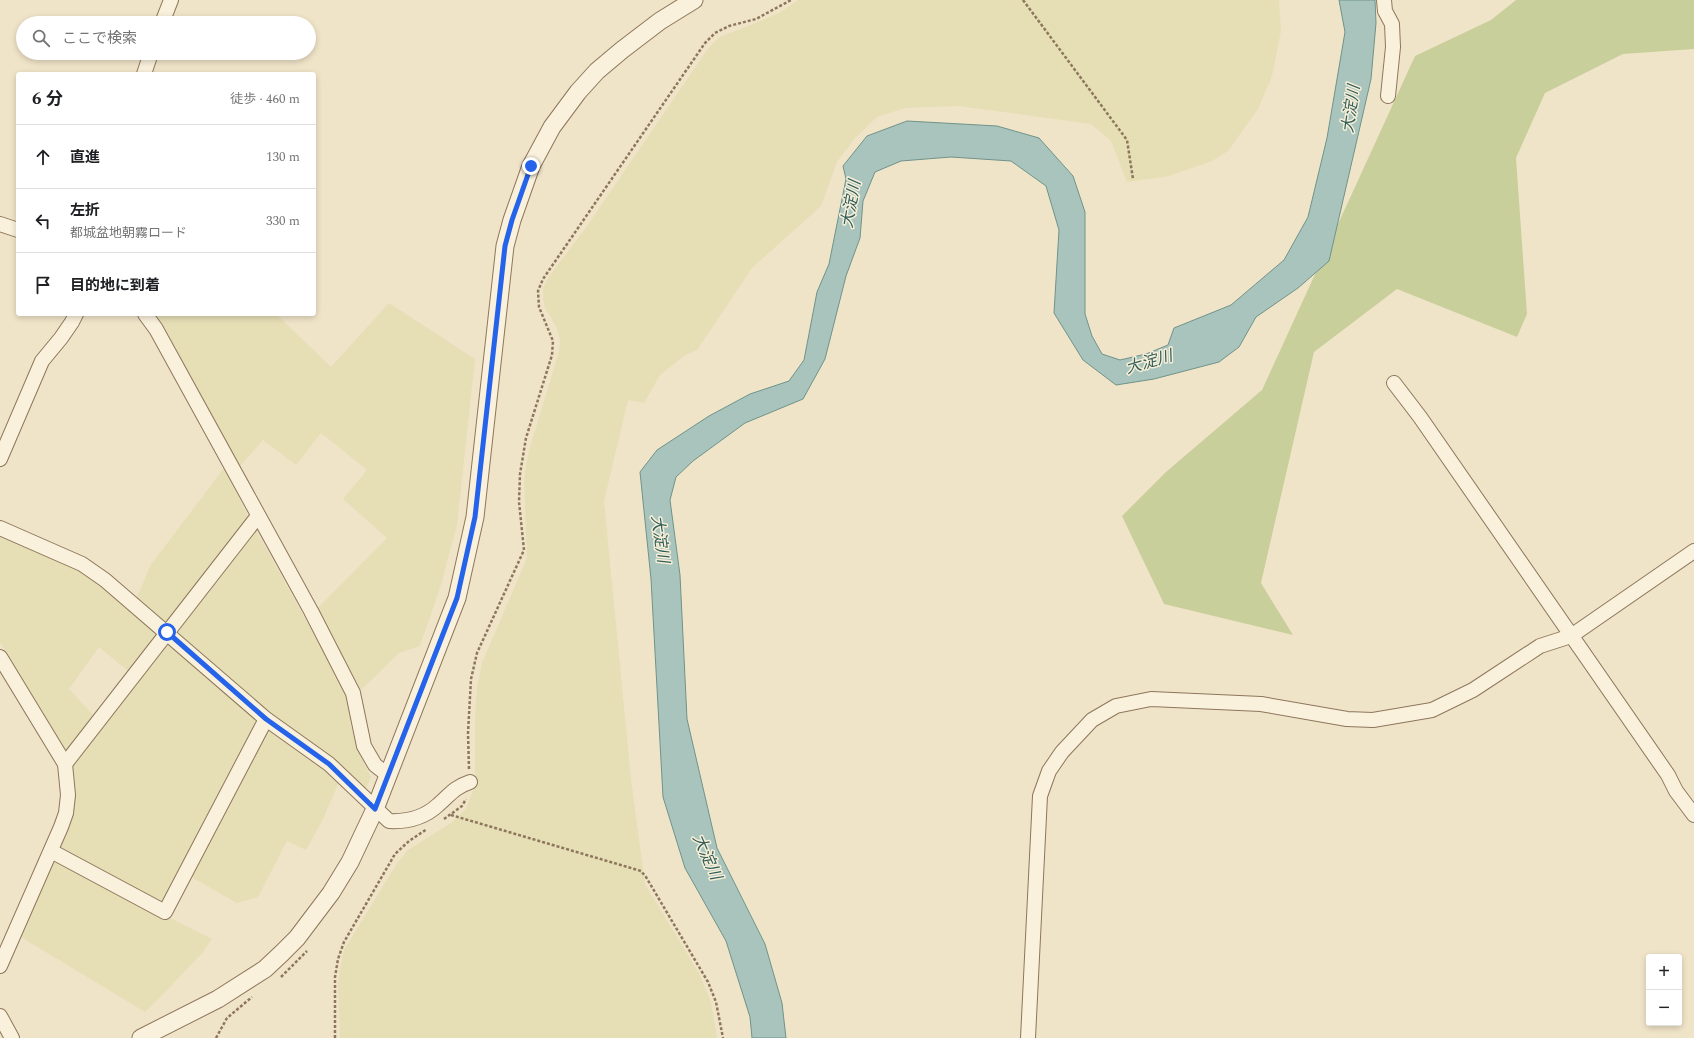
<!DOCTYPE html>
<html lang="ja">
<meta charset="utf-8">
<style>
:root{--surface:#fff;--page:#f6f6f6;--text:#202124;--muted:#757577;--line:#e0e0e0}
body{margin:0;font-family:Spectral,"Noto Sans JP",serif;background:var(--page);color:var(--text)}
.controls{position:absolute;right:12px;bottom:12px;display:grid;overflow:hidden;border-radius:4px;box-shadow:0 2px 6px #0003}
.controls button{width:36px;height:36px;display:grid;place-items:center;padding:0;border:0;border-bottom:1px solid var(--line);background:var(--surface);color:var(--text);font:20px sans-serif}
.stop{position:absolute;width:12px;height:12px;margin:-9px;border:3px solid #2563eb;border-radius:50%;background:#fff}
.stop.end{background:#2563eb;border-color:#fff;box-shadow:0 1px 4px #0008}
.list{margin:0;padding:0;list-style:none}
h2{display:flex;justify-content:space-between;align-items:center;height:52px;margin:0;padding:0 16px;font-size:17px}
h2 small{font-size:13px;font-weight:400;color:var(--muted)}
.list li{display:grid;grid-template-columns:26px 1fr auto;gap:12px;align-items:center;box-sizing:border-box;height:64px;padding:0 16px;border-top:1px solid var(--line)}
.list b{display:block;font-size:15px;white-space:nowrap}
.list p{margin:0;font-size:13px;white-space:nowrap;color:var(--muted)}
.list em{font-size:13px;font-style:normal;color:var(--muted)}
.icon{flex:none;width:22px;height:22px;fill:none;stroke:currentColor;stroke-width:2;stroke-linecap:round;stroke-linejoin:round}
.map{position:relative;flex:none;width:1694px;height:1038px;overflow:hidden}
.search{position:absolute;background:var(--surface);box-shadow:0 2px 6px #0003;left:16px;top:16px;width:300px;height:44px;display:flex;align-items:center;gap:10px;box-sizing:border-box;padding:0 14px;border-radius:22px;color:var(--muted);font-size:15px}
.panel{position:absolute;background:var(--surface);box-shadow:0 2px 6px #0003;left:16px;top:72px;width:300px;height:244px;border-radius:4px}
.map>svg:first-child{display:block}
</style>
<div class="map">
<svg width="1694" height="1038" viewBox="0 0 1694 1038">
<rect width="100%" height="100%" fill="#f0e4c8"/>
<g fill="#e6deb5">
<path d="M798 0H1279L1281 31 1272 76 1258 109 1228 151 1212 161 1169 176 1127 182 1111 141 1091 124 958 106 905 108 877 117 855 138 837 162 821 206 752 268 697 350 684 356 660 375 644 403 628 400 604 501 631 779 645 884 699 973 711 1002 717 1038H340L338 984 340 968 344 950 396 865 408 850 451 823 466 809 475 785V716L477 687 482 663 527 558 524 478 529 450 559 352 560 340 556 326 545 308 543 298V288L550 275 585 229 707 50 719 37 741 29 781 12Z"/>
<path d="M389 303 475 359 457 525 441 585 420 646 399 653 361 690 317 609 387 538 343 499 367 470 321 433 296 465 263 440 240 466 152 314H276L331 367Z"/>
<path d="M224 468 248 516 347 694 351 726 360 755 371 777 365 791 345 768 323 819 306 850 287 841 258 897 237 903 181 871 158 912 212 939 203 952 171 986 145 1012 21 937 53 861 71 767 139 680 99 647 69 689 94 716 65 756 0 642V535L78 568 127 606 139 593 150 566Z"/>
</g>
<path fill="#c9cf9b" d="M1516 0H1694V49L1623 54 1545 93 1516 158 1527 314 1517 337 1397 289 1314 352 1261 583 1293 635 1164 604 1122 516 1166 472 1262 390 1415 56 1491 20Z"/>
<path fill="#a9c4bc" stroke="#6f938a" d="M1339 0H1375L1376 23 1371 79 1329 261 1298 288 1256 317 1239 347 1219 362 1154 379 1116 385 1083 360 1054 313 1059 230 1046 186 1011 161 951 157 901 161 875 172 863 201 860 238 846 276 825 359 803 399 745 423 693 461 676 477 670 500 680 575 687 719 717 848 765 944 782 1003 786 1038H752L750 1017 726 941 685 868 663 797 651 579 640 472 657 450 709 416 750 394 789 381 804 360 817 292 829 264 846 179 843 166 867 136 907 121 997 126 1039 138 1073 176 1085 212V314L1092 336 1102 354 1120 360 1146 354 1168 345 1174 328 1231 305 1284 260 1308 217 1327 138 1345 32Z"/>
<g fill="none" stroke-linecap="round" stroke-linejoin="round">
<defs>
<g id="minor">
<path d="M1384 0 1385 11 1392 24 1393 47 1388 96"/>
<path d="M162 23 171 0"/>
<path d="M144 74 151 53"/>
<path d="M0 224 18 230"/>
<path d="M145 314 156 329 311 611 353 693 364 746 375 765 389 776"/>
<path d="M1394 383 1420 417 1668 775 1676 791 1694 815"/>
<path d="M0 459 42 361 61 338 72 322 76 314"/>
<path d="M0 528 82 564 105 580 266 719 329 764 389 821C408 822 424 818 438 805 451 794 453 788 470 782"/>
<path d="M0 657 65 764 68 795 66 813 61 827 0 966"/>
<path d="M65 764 258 516"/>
<path d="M51 851 165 912 266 719"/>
<path d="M0 1016 12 1038"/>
<path d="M1028 1038 1040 796 1049 771 1062 752 1092 720 1116 706 1151 699 1261 704 1347 719 1373 720 1432 710 1473 690 1540 646 1571 636 1694 551"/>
</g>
<path id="tertiary" d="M141 1038 218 999 265 969 282 953 297 938 331 893 350 862 375 809 457 598 475 517 505 246 512 220 531 166 552 127 578 92 597 71 622 50 660 21 694 0"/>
</defs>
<use href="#minor" stroke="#8d765c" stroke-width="16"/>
<use href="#tertiary" stroke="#8d765c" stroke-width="19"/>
<g stroke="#8d765c" stroke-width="2.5" stroke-dasharray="3 2" stroke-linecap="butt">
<path d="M1023 0 1127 140 1133 179"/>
<path d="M469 769 468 733 471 679 477 653 524 550 519 502 520 474 526 438 552 355 553 341 539 307 538 291 543 279 705 43 715 33 729 26 756 19 791 0"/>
<path d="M451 815 641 871 646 877 708 982 716 1002 723 1038"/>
<path d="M444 819 462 806 466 799"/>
<path d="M281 977 307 951"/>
<path d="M216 1038 227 1018 252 997"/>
<path d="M335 1038V977L338 959 344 942 395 854 409 841 427 829"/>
</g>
<use href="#minor" stroke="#faf1dc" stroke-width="14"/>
<use href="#tertiary" stroke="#faf1dc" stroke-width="17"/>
</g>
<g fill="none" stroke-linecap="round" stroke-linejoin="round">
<path stroke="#2563eb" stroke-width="5" d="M167 632 266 719 329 764 375 809 457 598 475 517 505 246 512 220 531 166"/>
</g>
<g text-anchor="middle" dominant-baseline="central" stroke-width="3" stroke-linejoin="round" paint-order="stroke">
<g font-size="16" font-style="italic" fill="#2f5d5a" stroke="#f7eed8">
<text transform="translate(1351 109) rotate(-82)">大淀川</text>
<text transform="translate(851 204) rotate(-80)">大淀川</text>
<text transform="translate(1149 362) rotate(-16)">大淀川</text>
<text transform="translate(660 539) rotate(82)">大淀川</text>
<text transform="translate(707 857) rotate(66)">大淀川</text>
</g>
</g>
</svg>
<div class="controls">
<button>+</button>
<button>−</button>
</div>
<div class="stop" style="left:167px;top:632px"></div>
<div class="stop end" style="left:531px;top:166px"></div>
<div class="search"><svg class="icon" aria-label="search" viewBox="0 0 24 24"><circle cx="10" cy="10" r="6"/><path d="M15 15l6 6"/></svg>ここで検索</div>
<section class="panel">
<h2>6 分<small>徒歩 · 460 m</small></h2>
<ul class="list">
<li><svg class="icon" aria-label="ahead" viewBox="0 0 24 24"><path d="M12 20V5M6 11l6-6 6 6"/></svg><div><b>直進</b></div><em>130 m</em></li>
<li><svg class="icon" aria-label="left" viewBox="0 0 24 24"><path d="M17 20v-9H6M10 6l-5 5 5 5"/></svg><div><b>左折</b><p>都城盆地朝霧ロード</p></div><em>330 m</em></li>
<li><svg class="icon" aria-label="arrive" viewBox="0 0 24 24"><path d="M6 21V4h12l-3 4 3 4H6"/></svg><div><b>目的地に到着</b></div></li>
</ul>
</section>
</div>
